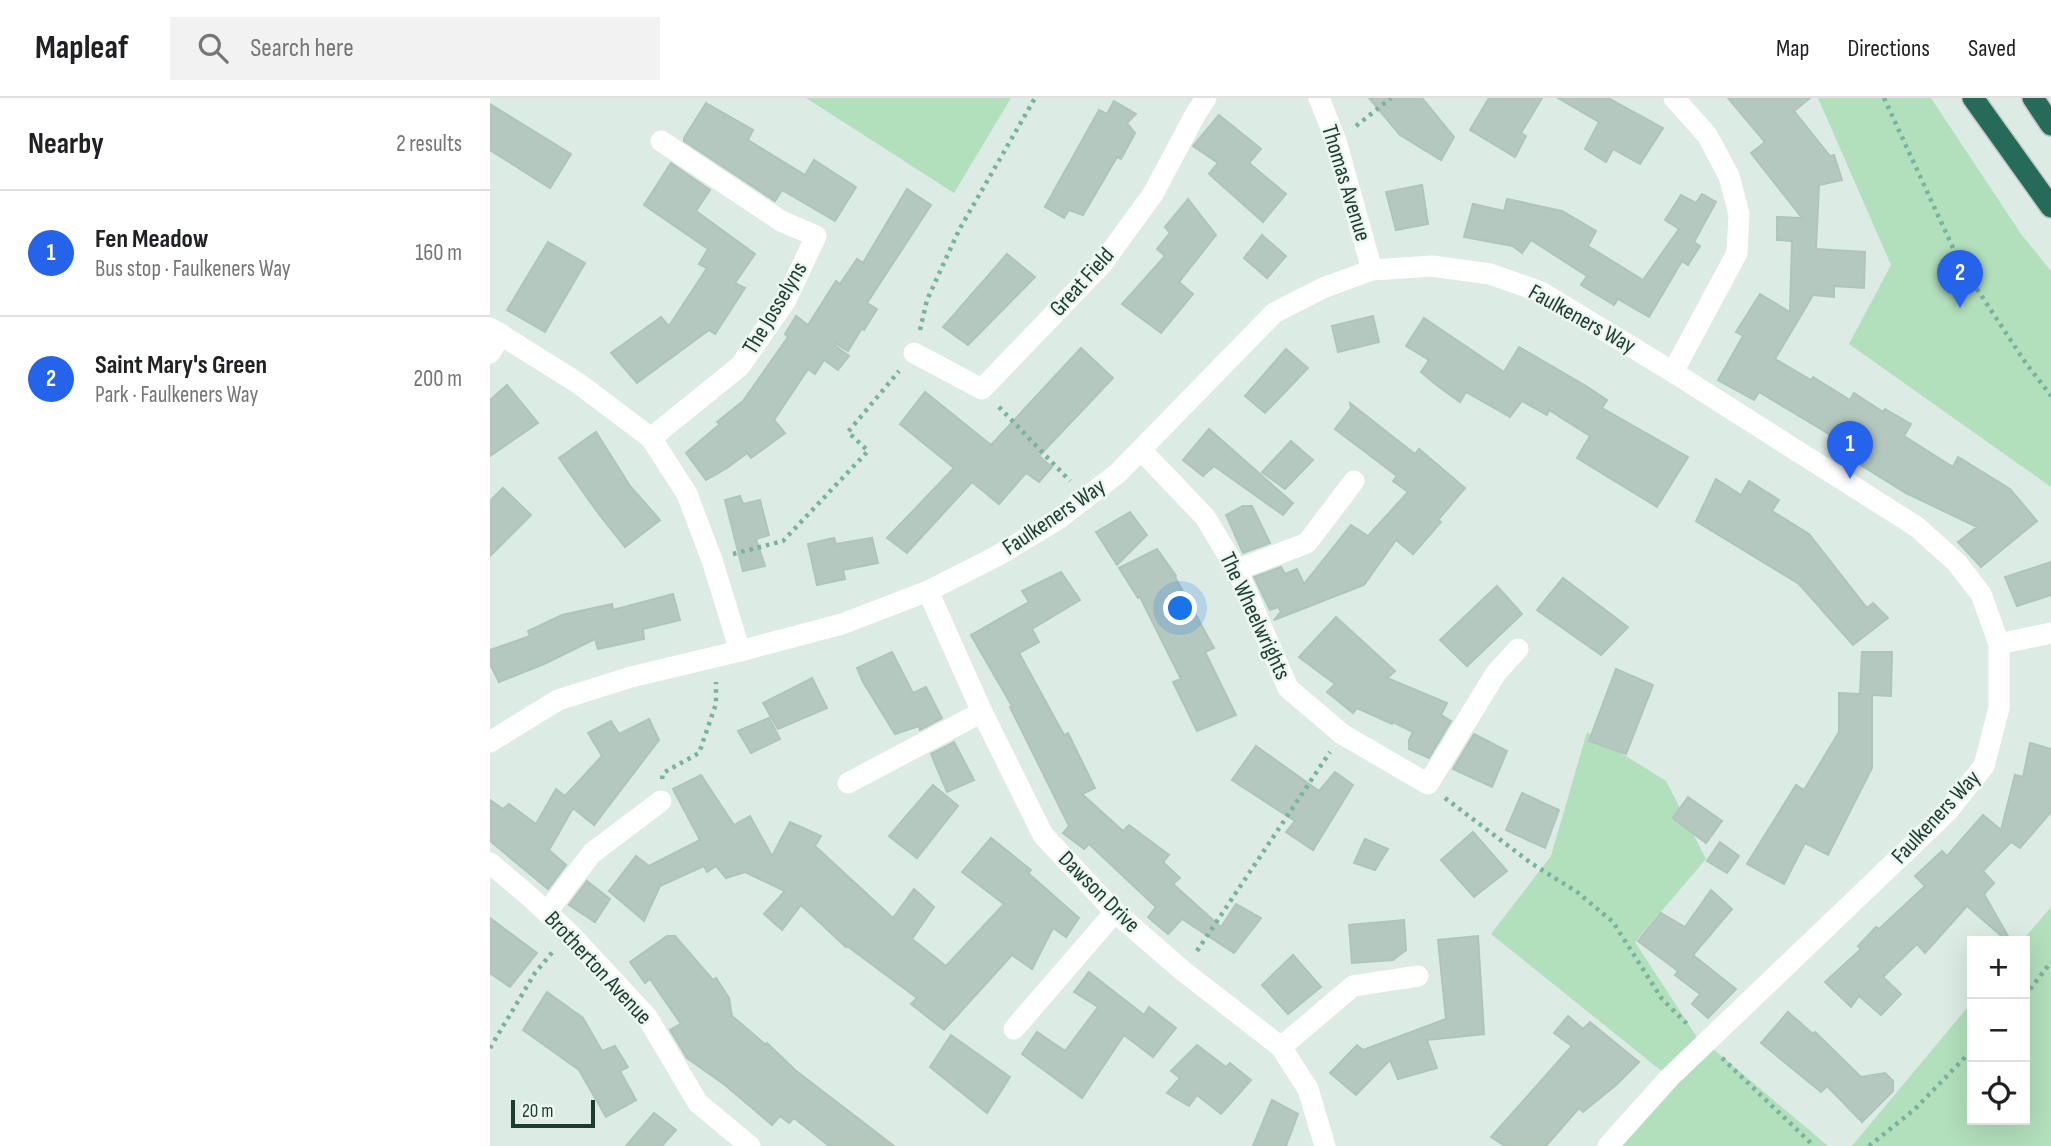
<!DOCTYPE html>
<meta charset="utf-8">
<style>
:root{--surface:#fff;--page:#f2f2f2;--text:#202124;--muted:#757577;--line:#e0e0e0;--accent:#2563eb}
body{margin:0;font-family:"Sofia Sans Condensed",sans-serif;background:var(--page);color:var(--text)}
.controls{position:absolute;right:21px;bottom:21px;display:grid;overflow:hidden;border-radius:0px;box-shadow:0 7px 28px #0002}
.controls button{width:63px;height:63px;display:grid;place-items:center;padding:0;border:0;border-bottom:2px solid var(--line);background:var(--surface);color:var(--text);font:35px sans-serif}
.scale{position:absolute;left:21px;bottom:18px;width:84px;box-sizing:border-box;padding-left:7px;border:4px solid #1d3b31;border-top:0;font-size:19px;line-height:24px;white-space:nowrap;color:#1d3b31;-webkit-text-stroke:5px #edf7f1;paint-order:stroke}
.you{position:absolute;left:691px;top:511px;width:24px;height:24px;margin:-18px;border:5px solid #fff;border-radius:50%;background:#1a73e8;box-shadow:0 0 0 10px #1a73e833}
.badge{display:grid;place-items:center;width:46px;height:46px;border-radius:50%;background:var(--accent);color:#fff;font-size:23px;font-weight:700}
.pin{position:absolute;translate:-50% -58px;filter:drop-shadow(0 2px 4px #0008)}
.pin::after{content:'';position:absolute;top:37px;width:24px;height:21px;background:inherit;clip-path:polygon(0 0,100% 0,50% 100%)}
.list{margin:0;padding:0;list-style:none}
h2{display:flex;justify-content:space-between;align-items:center;height:91px;margin:0;padding:0 28px;font-size:30px}
h2 small{font-size:23px;font-weight:400;color:var(--muted)}
.list li{display:grid;grid-template-columns:46px 1fr auto;gap:21px;align-items:center;box-sizing:border-box;height:126px;padding:0 28px;border-top:2px solid var(--line)}
.list b{display:block;font-size:26px;white-space:nowrap}
.list p{margin:0;font-size:23px;white-space:nowrap;color:var(--muted)}
.list em{font-size:23px;font-style:normal;color:var(--muted)}
.icon{flex:none;width:38px;height:38px;fill:none;stroke:currentColor;stroke-width:2;stroke-linecap:round;stroke-linejoin:round}
.map{position:relative;flex:none;width:1561px;height:1048px;overflow:hidden}
header{display:flex;align-items:center;gap:42px;box-sizing:border-box;height:98px;padding:0 35px;background:var(--surface);border-bottom:2px solid var(--line)}
header strong{font-size:33px}
nav{display:flex;gap:38px;margin-inline-start:auto;font-size:24px}
.search{width:490px;height:63px;background:var(--page);display:flex;align-items:center;gap:18px;box-sizing:border-box;padding:0 24px;border-radius:0px;color:var(--muted);font-size:26px}
main{display:flex}
aside{flex:1;background:var(--surface)}
.map>svg:first-child{display:block}
</style>
<header>
<strong>Mapleaf</strong>
<div class="search"><svg class="icon" aria-label="search" viewBox="0 0 24 24"><circle cx="10" cy="10" r="6"/><path d="M15 15l6 6"/></svg>Search here</div>
<nav><a>Map</a><a>Directions</a><a>Saved</a></nav>
</header>
<main>
<aside>
<h2>Nearby<small>2 results</small></h2>
<ul class="list">
<li><span class="badge">1</span><div><b>Fen Meadow</b><p>Bus stop · Faulkeners Way</p></div><em>160 m</em></li>
<li><span class="badge">2</span><div><b>Saint Mary's Green</b><p>Park · Faulkeners Way</p></div><em>200 m</em></li>
</ul>
</aside>
<div class="map">
<svg width="1561" height="1048" viewBox="0 0 1561 1048">
<rect width="100%" height="100%" fill="#dcebe4"/>
<g fill="#b2dfbc">
<path d="M316 0H521L464 95Z"/>
<path d="M1328 0H1441L1531 136 1561 173V389L1359 246 1401 167Z"/>
<path d="M1097 634 1176 683 1216 761 1145 844 1212 947 1216 945 1338 1048H1118L1179 979 1001 836 1061 758Z"/>
<path d="M1561 809V1048H1362L1482 904V1022H1535V843H1532Z"/>
</g>
<g fill="#b5c8bf" stroke="#aec5ba" stroke-width="2">
<path d="M879 0H932L964 39 951 62 910 37Z"/>
<path d="M999 0H1052L1031 35 1036 38 1025 59 980 32Z"/>
<path d="M1068 0H1118L1173 30 1150 66 1123 51 1116 64 1095 51 1109 24Z"/>
<path d="M1238 0H1320L1304 13 1340 58 1344 57 1352 82 1329 87 1326 151 1375 154 1374 190 1344 188V199L1323 197 1285 261 1321 282 1323 279 1360 302 1364 295 1393 314 1395 311 1421 326 1414 338 1463 369 1468 359 1520 391 1547 423 1491 469 1468 444 1487 429 1416 395 1364 363 1369 354 1269 294 1264 302 1228 282 1253 238 1246 234 1270 196 1300 214 1302 143 1287 142V119L1312 120 1261 55 1275 44Z"/>
<path d="M624 3 646 16 637 25 645 35 631 61 627 59 593 117 579 112 574 120 555 109 609 12 617 16Z"/>
<path d="M216 5 263 32 258 42 315 77 324 62 366 89 345 123 292 92 285 103 194 43V40Z"/>
<path d="M0 6 81 56 60 90 0 52Z"/>
<path d="M729 17 771 51 759 65 796 96 773 124 719 76 728 65 703 48Z"/>
<path d="M181 65 220 92 206 113 265 156 245 185 255 190 225 236 219 232 147 285 121 255 171 219 179 228 217 170 209 166 218 151 154 107Z"/>
<path d="M932 87 938 126 906 132 896 94Z"/>
<path d="M417 91 441 107 377 205 387 211 374 232 372 230 358 253 345 245 344 247 359 258 348 272 334 262 325 276 318 271 284 322 295 335 261 360 257 355 237 370 216 382 196 355 230 326 227 324 253 303 298 239 295 236 306 218 318 227 346 183 350 186 367 161 373 165Z"/>
<path d="M1212 96 1226 104 1204 144 1210 148 1198 167 1192 163 1159 219 1128 201 1124 207 1091 187 1097 178 1041 142 1032 155 1023 148 974 139 983 106 1014 113 1017 101 1072 113 1106 133 1098 148 1153 182 1189 131 1175 122 1191 97 1206 105Z"/>
<path d="M698 101 726 137 689 184 703 196 671 235 632 206 675 158 667 151 680 135 675 129Z"/>
<path d="M772 137 796 158 777 180 754 160Z"/>
<path d="M58 144 95 165 55 234 17 212Z"/>
<path d="M517 156 545 179 478 247 453 229Z"/>
<path d="M883 218 889 244 848 254 842 228Z"/>
<path d="M934 220 1014 274 1029 249 1096 288 1117 302 1112 310 1198 359 1167 409 1087 360 1100 338 1059 312 1057 317 1032 303 1020 319 976 294 970 304 949 289 931 274 939 262 916 248Z"/>
<path d="M591 250 623 280 549 358 562 369 549 384 536 375 509 406 482 384 417 455 397 440 464 370 410 326 435 294 501 347Z"/>
<path d="M796 251 818 270 775 315 755 298Z"/>
<path d="M17 287 48 325 0 358V302Z"/>
<path d="M860 305 925 356 929 351 975 390 948 422 951 424 923 456 906 442 874 487 784 522 791 514 788 509 780 512 764 479 791 469 795 476 807 471 814 486 861 427 878 438 918 394 903 383 907 378 845 331 861 310Z"/>
<path d="M719 331 803 405 793 417 724 368 713 378 693 362Z"/>
<path d="M106 334 140 388 170 422 135 449 108 415 69 360Z"/>
<path d="M801 343 823 362 795 391 772 374Z"/>
<path d="M1226 381 1251 397 1259 383 1289 402 1282 413 1319 436 1377 510 1383 505 1398 520 1363 547 1309 486 1206 423Z"/>
<path d="M13 390 41 417 0 458V403Z"/>
<path d="M250 398 253 406 270 402 279 437 266 441 275 468 253 473 235 402Z"/>
<path d="M753 408H762L780 445 753 455 736 417Z"/>
<path d="M640 414 657 437 627 467 606 434Z"/>
<path d="M344 440 346 446 382 440 388 465 353 472 355 481 327 487 318 446Z"/>
<path d="M667 451 686 478 685 479 724 550 715 554 746 617 707 633 683 584 691 581 650 499 648 500 629 470Z"/>
<path d="M1561 464V497L1527 508 1515 479Z"/>
<path d="M571 474 590 502 542 531 549 544 529 555 574 637 578 635 605 690 592 696 633 733 639 727 679 757 673 764 690 780 683 786 731 829 746 806 771 820 744 855 692 821 678 836 658 819 666 809 599 746 594 751 573 735 579 728 520 609 522 608 481 537 539 504 532 493Z"/>
<path d="M1073 480 1138 529 1111 557 1047 512Z"/>
<path d="M1007 488 1032 516 977 568 950 542Z"/>
<path d="M183 496 190 522 153 531 154 541 108 551 105 541 54 566 9 584 0 566V552L40 538 38 533 72 517 122 506 123 512Z"/>
<path d="M846 519 905 573 897 580 957 605 951 617 961 623 939 660 919 651V642L923 634 903 624 902 626 867 610 863 615 837 594 845 586 809 559Z"/>
<path d="M402 554 423 595 436 589 452 620 430 632 429 628 405 636 373 584 367 570Z"/>
<path d="M1372 554H1402L1401 598 1382 597V670L1338 757 1315 745 1294 786 1257 766 1306 687 1314 692 1349 634V595L1370 596Z"/>
<path d="M1126 571 1163 587 1136 656 1099 643Z"/>
<path d="M322 580 337 610 288 631 273 605Z"/>
<path d="M279 620 290 641 261 655 248 633Z"/>
<path d="M159 621 169 642 104 727 83 710 59 752 76 767 58 791 0 743V702L13 711 19 706 46 726 66 691 75 698 112 658 98 635 121 623 129 636Z"/>
<path d="M984 636 1017 653 1002 689 963 671Z"/>
<path d="M464 644 484 682 457 694 441 656Z"/>
<path d="M1540 645 1561 651V714L1530 750 1521 744 1493 773 1504 785 1494 796 1519 840 1516 842 1477 808 1435 855 1427 846 1393 879 1411 896 1391 917 1369 898 1361 909 1335 884 1371 851 1368 848 1386 829 1389 831 1435 788 1425 778 1452 753 1457 758 1493 717 1511 732 1525 677 1533 679Z"/>
<path d="M766 648 829 693 845 674 863 687 823 752 796 734 805 723 742 682Z"/>
<path d="M211 677 244 727 260 718 282 758 300 724 331 738 325 748 403 820 424 791 444 809 422 841 456 868 514 806 472 774 501 740 541 772 538 775 589 820 576 839 563 830 542 871 522 857 454 932 421 906 427 900 357 848 356 849 311 807 292 832 274 816 295 793 255 774 236 780 226 768 217 774 214 768 170 788 154 823 119 793 146 758 159 768 210 742 183 691Z"/>
<path d="M443 687 468 708 427 760 399 738Z"/>
<path d="M1032 695 1069 712 1055 750 1016 732Z"/>
<path d="M1198 699 1232 723 1216 745 1183 720Z"/>
<path d="M983 734 1017 773 984 799 951 762Z"/>
<path d="M875 741 898 751 885 772 864 765Z"/>
<path d="M1230 744 1249 758 1237 775 1217 763Z"/>
<path d="M97 783 120 801 105 824 79 807Z"/>
<path d="M1221 792 1242 811 1203 857 1246 891 1218 920 1202 906 1210 896 1185 877 1188 873 1148 843 1171 815 1195 829Z"/>
<path d="M0 820 47 855 20 889 0 875Z"/>
<path d="M914 822 916 852 903 862 862 865 859 827Z"/>
<path d="M177 838H185L223 882 226 880 239 900 242 918 276 947 277 945 305 972 404 1048H339L304 1020 299 1025 290 1018 282 1027 235 987 197 960 180 932 191 926 160 881 155 885 140 864Z"/>
<path d="M988 838 994 936 937 942 947 970 908 981 900 962 866 997 840 975 867 947 873 952 956 921 948 842Z"/>
<path d="M803 857 831 889 798 916 772 887Z"/>
<path d="M599 874 654 917 659 909 686 930 663 959 634 937 592 1000 532 956 547 934 575 953 608 909 584 894Z"/>
<path d="M57 894 93 920 112 953 125 948 138 969 130 973 146 1002 116 1019 89 972 33 932Z"/>
<path d="M1298 914 1323 936 1325 934 1371 979 1395 975 1403 983V993L1372 1024 1337 988 1331 994 1271 945Z"/>
<path d="M1078 918 1093 931 1100 924 1149 964 1126 987 1093 1014 1089 1010 1056 1048H1015L1001 1039 1082 948 1064 935Z"/>
<path d="M461 937 520 979 497 1015 440 969Z"/>
<path d="M707 947 736 969 740 965 761 982 731 1016 707 997 699 1008 677 995 690 980 681 973Z"/>
<path d="M782 1002 808 1016 796 1048H763Z"/>
<path d="M164 1015 186 1032 172 1048H136Z"/>
</g>
<g fill="none" stroke-linecap="round" stroke-linejoin="round">
<defs>
<g id="highway">
<path d="M1483 0 1561 109"/>
<path d="M1543 0 1561 27"/>
</g>
</defs>
<use href="#highway" stroke="#c0c8c5" stroke-width="24"/>
<g stroke="#79b29d" stroke-width="4.5" stroke-dasharray="3.5 5" stroke-linecap="butt">
<path d="M1394 0 1470 165 1535 264 1561 298"/>
<path d="M866 28 901 0"/>
<path d="M430 232 437 202 469 132 545 0"/>
<path d="M509 309 580 383"/>
<path d="M243 456 293 443 378 353 358 334 409 273"/>
<path d="M172 681 173 675 209 655 226 606V584"/>
<path d="M955 700 1041 765 1087 794 1123 824 1172 901 1198 927"/>
<path d="M707 853 840 654"/>
<path d="M1535 898 1561 864"/>
<path d="M0 950 45 875 65 851"/>
<path d="M1232 960 1324 1048"/>
<path d="M1379 1048 1425 1011 1482 952"/>
</g>
<g stroke="#fff" stroke-width="21">
<path d="M829 0 846 43 882 172"/>
<path d="M0 230 88 285 161 340 197 396 222 462 250 553"/>
<path d="M0 255 11 236"/>
<path d="M424 255 492 291 612 166 663 96 705 17 716 0"/>
<path d="M1183 274 1247 155 1249 116 1239 78 1217 37 1184 0"/>
<path d="M161 340 250 268 296 202 326 138 291 123 171 43"/>
<path d="M651 352 715 419 747 472 798 590 852 636 938 686 1006 575 1028 551"/>
<path d="M747 472 817 445 864 383"/>
<path d="M438 493 492 614 553 737 625 814 693 873 791 949 818 991 835 1048"/>
<path d="M1509 546 1561 535"/>
<path d="M0 644 68 602 141 579 250 553 352 526 438 493 507 458 567 422 628 375 784 215 833 190 882 172 942 168 1000 176 1051 194 1183 274 1427 429 1467 465 1491 496 1509 546V610L1494 668 1457 714 1180 979 1118 1048"/>
<path d="M358 685 492 614"/>
<path d="M0 765 39 798 79 835 157 919 208 1005 260 1048"/>
<path d="M57 814 102 755 171 703"/>
<path d="M524 931 625 814"/>
<path d="M791 949 863 888 928 878"/>
</g>
<use href="#highway" stroke="#266a59" stroke-width="21"/>
</g>
<g text-anchor="middle" dominant-baseline="central" stroke-width="5" stroke-linejoin="round" paint-order="stroke">
<g font-size="23" fill="#1d3b31" stroke="#edf7f1">
<text transform="translate(856 85) rotate(73)">Thomas Avenue</text>
<text transform="translate(592 184) rotate(-48)">Great Field</text>
<text transform="translate(285 210) rotate(-59)">The Josselyns</text>
<text transform="translate(1092 221) rotate(29)">Faulkeners Way</text>
<text transform="translate(564 419) rotate(-34)">Faulkeners Way</text>
<text transform="translate(765 518) rotate(65)">The Wheelwrights</text>
<text transform="translate(1446 719) rotate(-47)">Faulkeners Way</text>
<text transform="translate(609 794) rotate(45)">Dawson Drive</text>
<text transform="translate(108 870) rotate(47)">Brotherton Avenue</text>
</g>
</g>
</svg>
<div class="controls">
<button>+</button>
<button>−</button>
<button><svg class="icon" aria-label="locate" viewBox="0 0 24 24"><circle cx="12" cy="12" r="6"/><path d="M12 2v4M12 18v4M2 12h4M18 12h4"/></svg></button>
</div>
<div class="scale">20 m</div>
<div class="you"></div>
<div class="pin badge" style="left:1360px;top:381px">1</div>
<div class="pin badge" style="left:1470px;top:210px">2</div>
</div>
</main>
